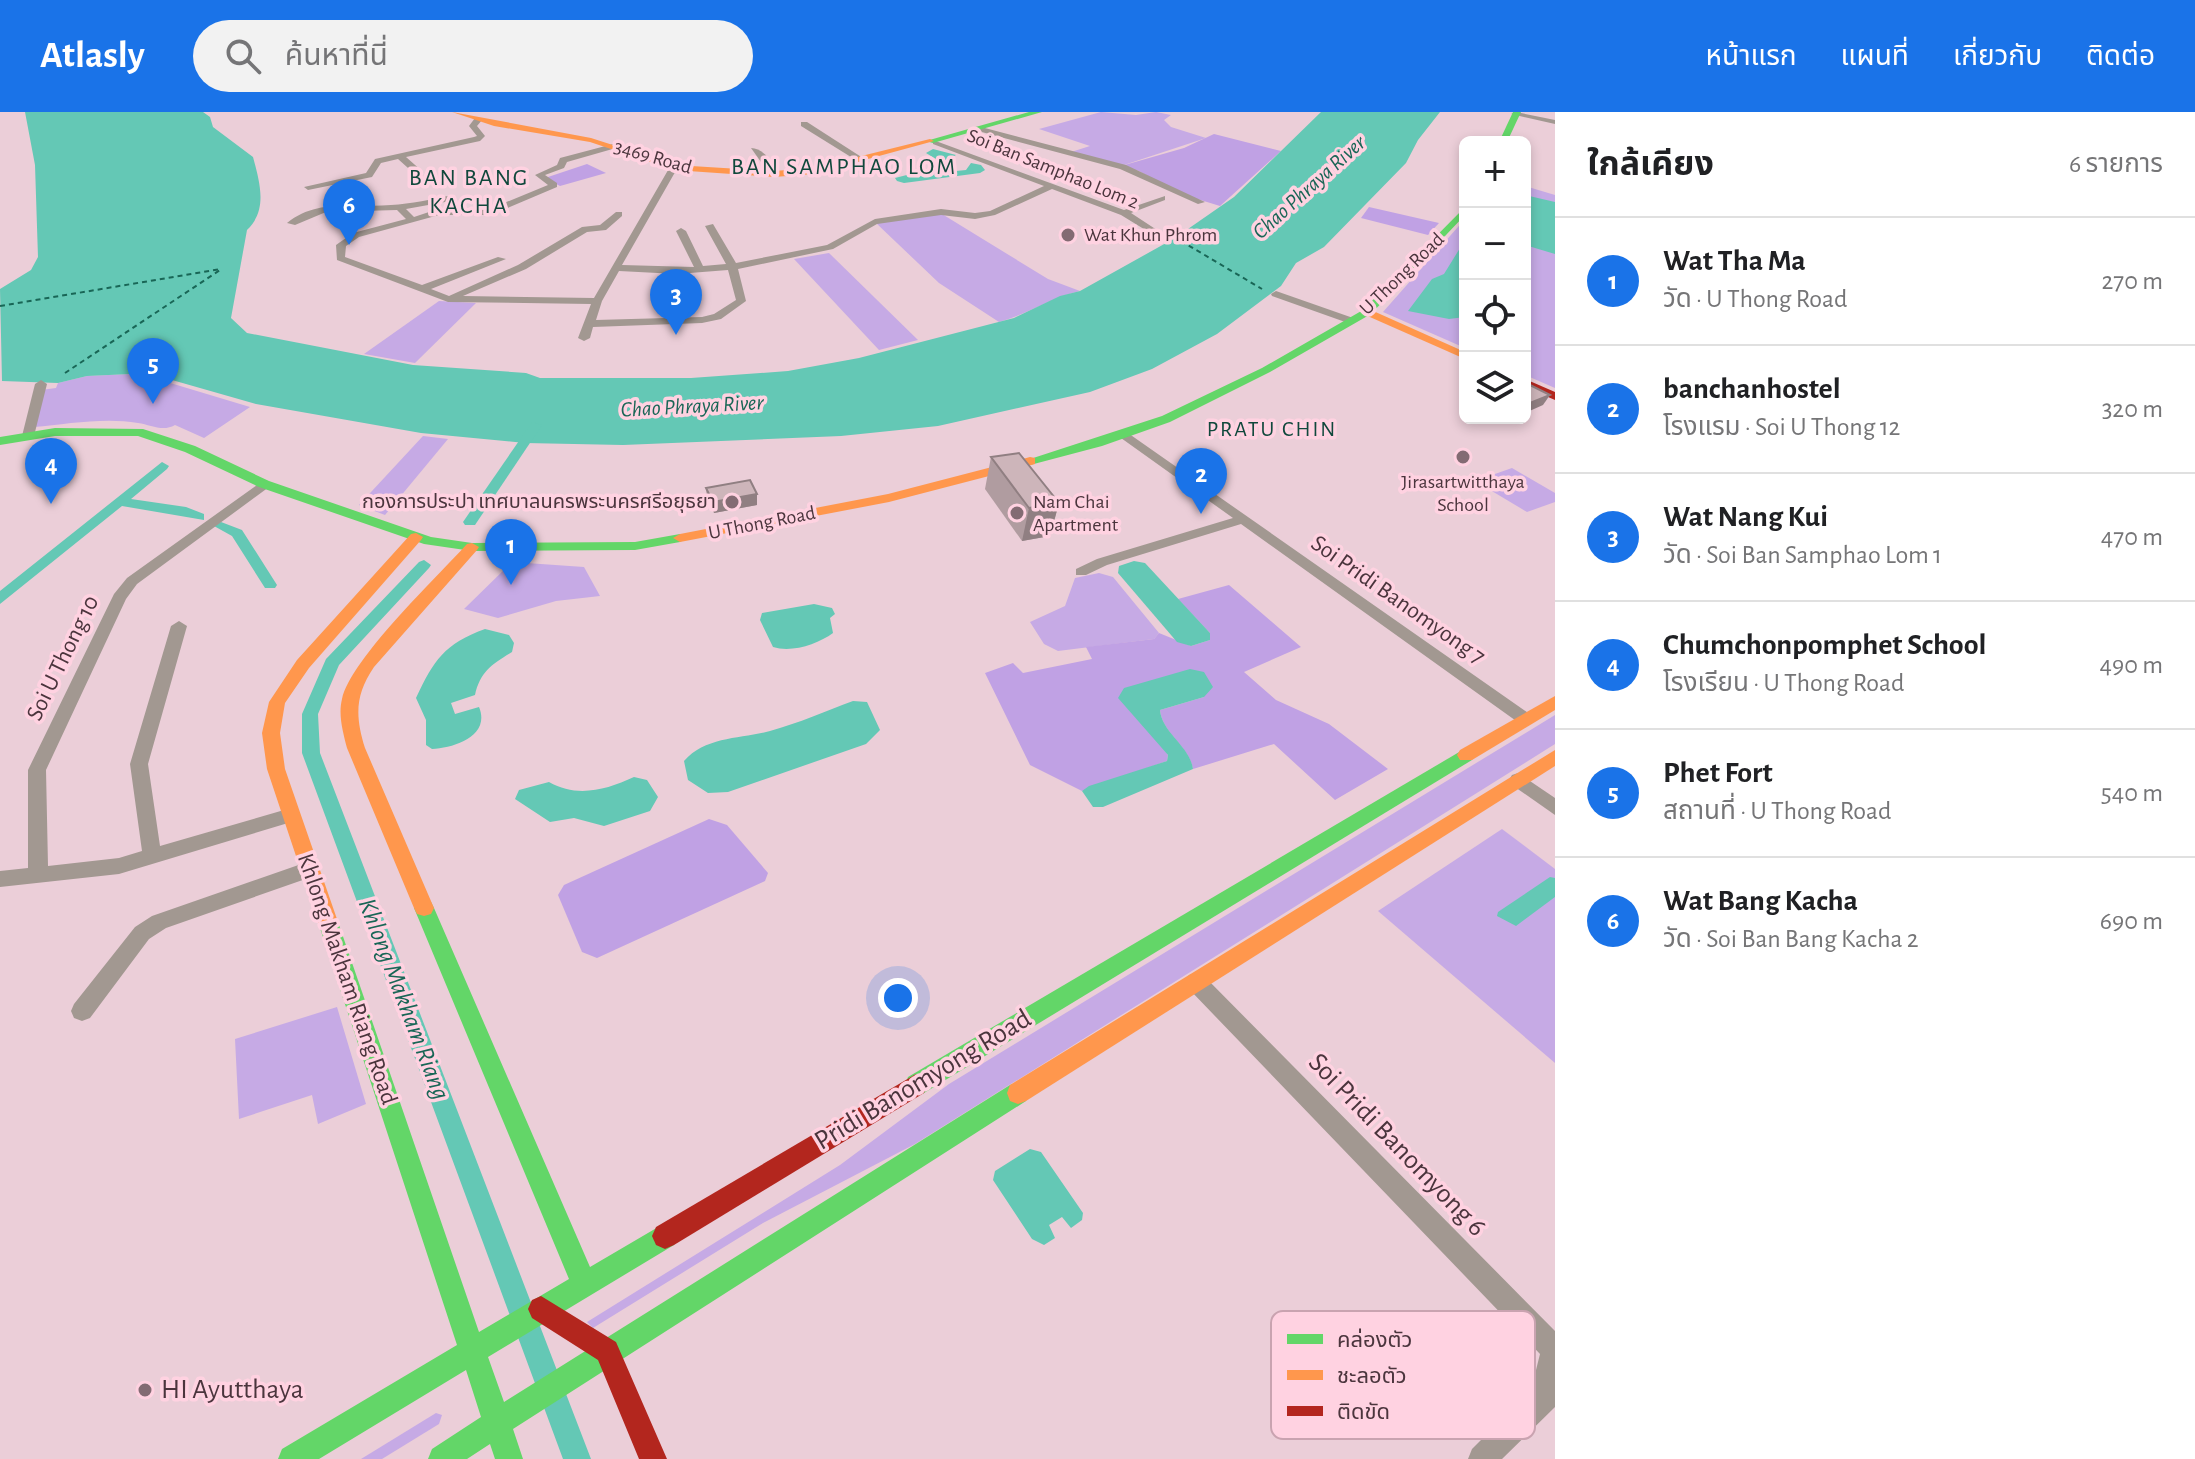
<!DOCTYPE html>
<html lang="th">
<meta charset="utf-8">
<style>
:root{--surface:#fff;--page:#f2f2f2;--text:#202124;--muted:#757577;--line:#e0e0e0;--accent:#1a73e8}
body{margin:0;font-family:"Alegreya Sans","Noto Sans Thai",sans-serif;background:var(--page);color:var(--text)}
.controls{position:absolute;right:24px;top:24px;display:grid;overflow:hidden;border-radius:12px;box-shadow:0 4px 12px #0003}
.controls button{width:72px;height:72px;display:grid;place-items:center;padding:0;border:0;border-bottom:2px solid var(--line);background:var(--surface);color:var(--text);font:40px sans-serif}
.you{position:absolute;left:898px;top:886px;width:28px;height:28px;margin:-20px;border:6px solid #fff;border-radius:50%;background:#1a73e8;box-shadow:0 0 0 12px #1a73e833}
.badge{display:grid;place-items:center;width:52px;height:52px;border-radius:50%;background:var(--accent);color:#fff;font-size:26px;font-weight:700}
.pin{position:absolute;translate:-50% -66px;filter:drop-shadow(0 2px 4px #0008)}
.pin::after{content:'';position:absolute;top:42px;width:28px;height:24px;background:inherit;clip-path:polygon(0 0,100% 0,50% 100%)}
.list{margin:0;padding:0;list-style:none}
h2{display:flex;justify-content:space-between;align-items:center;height:104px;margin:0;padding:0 32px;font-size:34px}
h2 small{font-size:26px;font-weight:400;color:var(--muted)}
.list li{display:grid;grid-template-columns:52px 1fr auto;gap:24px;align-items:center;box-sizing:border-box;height:128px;padding:0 32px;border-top:2px solid var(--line)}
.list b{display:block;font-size:30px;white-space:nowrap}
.list p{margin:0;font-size:26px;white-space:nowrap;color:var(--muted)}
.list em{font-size:26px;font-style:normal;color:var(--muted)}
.icon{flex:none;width:44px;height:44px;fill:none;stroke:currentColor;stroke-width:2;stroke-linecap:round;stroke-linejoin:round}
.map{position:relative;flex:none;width:1555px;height:1347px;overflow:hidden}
header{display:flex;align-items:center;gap:48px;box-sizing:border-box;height:112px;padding:0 40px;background:var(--accent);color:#fff}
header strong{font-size:38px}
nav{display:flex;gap:44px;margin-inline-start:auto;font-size:28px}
.search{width:560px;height:72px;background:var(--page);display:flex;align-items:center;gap:20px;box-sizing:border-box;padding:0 28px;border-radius:44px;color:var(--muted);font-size:30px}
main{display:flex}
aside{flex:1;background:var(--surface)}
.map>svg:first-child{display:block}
</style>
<header>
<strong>Atlasly</strong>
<div class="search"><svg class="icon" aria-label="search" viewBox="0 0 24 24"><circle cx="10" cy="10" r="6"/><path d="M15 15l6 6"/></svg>ค้นหาที่นี่</div>
<nav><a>หน้าแรก</a><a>แผนที่</a><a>เกี่ยวกับ</a><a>ติดต่อ</a></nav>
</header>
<main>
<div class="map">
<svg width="1555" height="1347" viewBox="0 0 1555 1347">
<rect width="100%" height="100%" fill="#ebced8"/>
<g fill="#c6aae5">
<path d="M1101 0 1136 3 1156 0 1171 3 1164 8 1171 15 1206 26 1121 54 1068 41 1090 34 1039 17Z"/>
<path d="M1525 74 1555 83V276L1525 263Z"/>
<path d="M942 102 1048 167 1080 179C1051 186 1028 202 999 210L939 171 876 111Z"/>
<path d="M1465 107V236L1383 200Z"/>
<path d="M829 141 918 228 879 238 794 147Z"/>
<path d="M439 189 476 191 415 251 364 242Z"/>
<path d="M131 262 147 264 250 295 204 326 175 313C163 320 151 313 138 311 105 305 67 312 34 315L41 278 56 276 58 271 87 264Z"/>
<path d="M423 324 448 327 385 403 359 393Z"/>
<path d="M1512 356 1555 381V390L1527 400 1475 369Z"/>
<path d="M512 450 584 455 600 484 556 489 498 506 464 497Z"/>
<path d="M1099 461 1113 465 1159 521 1154 527 1058 539 1044 532 1030 510 1065 494 1075 466Z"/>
<path d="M1555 603V632L915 1032 763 1111 593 1216 587 1210 840 1053 949 972Z"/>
<path d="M1502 717 1555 757V951L1378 799Z"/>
<path d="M337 895 366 992 318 1012 312 983 239 1007 235 927Z"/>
<path d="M436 1301 442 1303 439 1312 382 1347H361Z"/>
</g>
<g fill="#c0a1e4">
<path d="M1214 22 1281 39 1220 94 1181 82 1139 59 1121 54 1184 36Z"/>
<path d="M587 52 606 61 560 74 545 66Z"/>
<path d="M1369 95 1439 111 1428 123 1361 106Z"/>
<path d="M1229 473 1301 535 1244 560 1276 588 1329 612 1388 657 1335 688 1274 632 1193 657C1189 634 1162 621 1160 598L1204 585 1124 576 1168 643 1167 649 1082 679 1030 653 985 561 1013 551 1023 561 1092 547 1086 535 1154 527 1159 521 1191 534 1210 528V521L1178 487Z"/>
<path d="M709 707 727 713 768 761 765 769 597 846 582 840 558 783 564 773Z"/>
</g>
<g fill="#64c8b5">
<path d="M25 0H203L210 5 213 15 253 45C260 71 268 98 247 118L231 206 247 221 413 253 526 261 540 266H691L788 259 859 246 1014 206 1060 184 1080 179 1175 126 1234 85 1321 0H1440L1418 28 1406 51 1324 135 1296 151 1281 174 1217 222 1152 257 1090 280 938 314 841 324 623 333 525 331 421 321 256 292 151 262 145 265 131 262 87 264 58 271 2 269 0 177 31 158 38 145 35 53Z"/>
<path d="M933 37 956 43 949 47 953 54 943 57 946 60 966 58 971 51 981 53 985 58 980 61 904 71 897 69 895 66 946 53 926 41Z"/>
<path d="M1525 83 1555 90V142L1525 133Z"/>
<path d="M1465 128V205L1449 207 1408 199 1432 167 1444 162Z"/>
<path d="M1134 449 1145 451 1210 521V528L1191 534 1177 530 1118 461 1119 454Z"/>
<path d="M814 492 832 496 835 502 830 506 833 521C818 532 792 541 773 535L760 508 762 501Z"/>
<path d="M485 517 509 523 514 531 512 540C492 552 480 560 475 583L451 591 455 602 479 595C491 624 454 636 432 637L426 633V608L416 586C434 548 444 532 485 517Z"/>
<path d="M1190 557 1204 560 1213 575 1204 585 1160 598C1162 621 1190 634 1193 657L1103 695H1093L1082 679 1089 674 1167 649 1168 643 1118 586 1124 576Z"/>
<path d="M853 589 867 590 880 618 866 632 728 680 708 681 688 668 684 649C706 624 741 627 770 619 799 611 826 599 853 589Z"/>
<path d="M634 665 647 668 658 685 650 699 604 714 574 706 550 710 515 687 519 678 549 670C577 686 606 678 634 665Z"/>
<path d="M1550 765 1555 766V785L1516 814 1497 804 1498 800Z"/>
<path d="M1030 1037 1041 1040 1083 1101 1082 1108 1071 1116 1062 1105 1049 1113 1055 1126 1044 1133 1032 1127 993 1068 995 1059Z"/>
</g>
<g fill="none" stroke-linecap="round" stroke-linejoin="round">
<g fill="#64c8b5" fill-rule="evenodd">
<path d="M532 310 542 313 475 413H465L463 410Z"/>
<path d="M162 350 169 354 167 357 131 387 186 395 204 402V408L122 394 0 492V479Z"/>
<path d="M221 410 242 418 277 473 275 476H265L232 424 214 414Z"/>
<path d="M424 448 431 453 429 456 339 553 318 602 320 641 591 1347H563L302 641V602L326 547 419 450Z"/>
</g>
<g stroke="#196656" stroke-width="2" stroke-dasharray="5 4" stroke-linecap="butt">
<path d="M1181 129 1262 177"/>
<path d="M0 194 221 157"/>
<path d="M65 261 220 158"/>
</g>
<g fill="#a29891" fill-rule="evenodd">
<path d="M1516 0 1555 8V12L1511 2Z"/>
<path d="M475 6 482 8 477 14 485 24 480 29 406 45 423 60V64H417L398 47 381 51 372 65 308 78 304 75 366 61 375 47 474 25 477 24 469 14Z"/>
<path d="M801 10H807L866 48 859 50 801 14Z"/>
<path d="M981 15 1126 53 1205 90 1198 92 1120 57 978 19Z"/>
<path d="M933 28 1124 98 1165 84V88L1131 101 1160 120 1152 122 1121 103 1052 77 995 103 975 107 941 103 877 112 833 137 738 157 746 189 721 207 702 211 593 215 590 226 584 229 578 226 591 192 448 190 337 148 336 133 353 121 406 107 397 98 326 100 295 113 287 111C317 86 355 96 391 93 411 92 432 87 453 83L456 88 406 97 414 105 438 97 487 98 548 73 535 63 557 53 560 46 613 32 616 36 567 50 564 56 545 63 557 71V75L491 103H439L359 125 346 134 345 145 422 173 498 145 506 147 431 177 449 184 518 153 582 115 600 113 616 100H622V104L606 118 587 120 526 157 463 184 594 186 671 53 678 55 622 153 694 155 676 119 681 116 686 119 703 154 726 152 705 114 713 112 736 151 827 133 875 107 941 97 975 101 990 99 1044 74 933 32ZM728 158 736 188 714 202 702 205 596 208 602 189 619 159 677 162Z"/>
<path d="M751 36C764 36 775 53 777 64H771Z"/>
<path d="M1276 179 1356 207 1357 209 1348 211 1272 184 1271 182Z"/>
<path d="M41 268 47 272 34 324 24 327 22 324 35 272Z"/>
<path d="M1125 319 1531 603 1533 607 1531 611H1519L1241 412 1107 453 1086 463H1076V457L1097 447 1233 406 1121 326V320Z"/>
<path d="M264 368 271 372 269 375 137 472 126 487 46 658 48 754 119 746 142 739 130 652 171 514 179 509 187 514 148 652 160 734 291 696 298 698 300 703 298 708 119 762 0 775V759L28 756V658L114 482 127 466Z"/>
<path d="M1518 661 1555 686V703L1512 673 1509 668 1512 663Z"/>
<path d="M310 749 317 751 320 757 317 763 166 816 149 827 90 906 82 909 74 906 71 899 74 892 135 815 152 804Z"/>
<path d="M1196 861 1203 863 1555 1219V1295L1502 1347H1468L1472 1337 1531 1278 1540 1242 1189 877 1185 870 1189 863Z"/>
</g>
<g fill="#63d668" fill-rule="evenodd">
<path d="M1029 0H1042L933 31 926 29Z"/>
<path d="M1513 0H1521L1507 30H1499Z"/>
<path d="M1465 95V103L1371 202 1270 260 1170 310 1102 334 1030 353 1024 349 1162 304 1262 256 1363 198Z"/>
<path d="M55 316 143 317 195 334 269 369 431 425 472 431 635 430 680 422 687 426 680 430 635 438 472 439 424 432 259 375 185 340 138 324H55L0 333V325Z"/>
<path d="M1466 636 1472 638 1475 643 1472 648 924 981 916 984 908 981 905 973 908 965Z"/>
<path d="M424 788 431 790 434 796 590 1155 665 1111 674 1115 678 1124 674 1133 488 1245 504 1290 1010 973 1018 970 1026 973 1029 981 1026 989 513 1317 523 1347H495L490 1332 467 1347H428L432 1337 481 1305 466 1258 319 1347H278L282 1337 457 1233 318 810 321 804 328 801 335 804 338 810 479 1220 569 1167 414 796 417 790Z"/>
</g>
<g fill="#ff974d" fill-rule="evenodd">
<path d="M452 0 591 26 675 53 774 59 813 56 930 27 934 29 813 62 774 65 674 58 590 30 494 14Z"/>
<path d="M1363 198H1371L1465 240V247L1363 202Z"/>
<path d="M1030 345 1035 346V352L889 390 680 430 673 426 680 422 888 382Z"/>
<path d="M416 421 423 425 421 428 309 556 285 591 280 621 285 657 338 810 335 816 328 819 321 816 318 810 267 657 262 621 269 590 297 548 411 422Z"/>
<path d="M472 431 479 435 477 438 374 555C355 583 355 604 365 636L434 796 431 802 424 804 417 802 414 796 347 636C343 620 338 603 342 587 351 547 436 466 467 432Z"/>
<path d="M1555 584V598L1472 648H1460L1457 643 1460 638Z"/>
<path d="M1555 638V654L1026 989 1018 992 1010 989 1007 981 1010 973Z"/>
</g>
<g fill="#b3261e" fill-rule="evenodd">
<path d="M1525 267 1555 280V288L1525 275Z"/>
<path d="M916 962 924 965 927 973 924 981 674 1133 665 1137 656 1133 652 1124 656 1115Z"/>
<path d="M541 1184 616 1230 667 1347H639L598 1248 532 1206 528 1197 532 1188Z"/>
</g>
</g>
<g fill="#b09ca0">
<path d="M991 345 1059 391 1050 424 1022 429 985 377Z"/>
<path d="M706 376 757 393 714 401 707 387Z"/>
</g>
<g fill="#907f82">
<path d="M1550 283 1543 293 1525 301V293Z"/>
<path d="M757 382V393L714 401 713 390Z"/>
<path d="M1059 391 1050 424 1022 429 1029 396Z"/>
</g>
<g fill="#cdb5ba" stroke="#907f82" stroke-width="2">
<path d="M1528 272 1550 283 1525 293V274Z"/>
<path d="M1019 341 1059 391 1029 396 991 345Z"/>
<path d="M750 368 757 382 713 390 706 376Z"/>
</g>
<g fill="#836b73" stroke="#ffd2e1" stroke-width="3">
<circle cx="1068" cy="123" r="8"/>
<circle cx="1463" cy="345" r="8"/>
<circle cx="732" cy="390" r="8"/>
<circle cx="1017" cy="401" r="8"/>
<circle cx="145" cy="1278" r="8"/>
</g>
<g text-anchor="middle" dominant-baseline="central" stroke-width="7" stroke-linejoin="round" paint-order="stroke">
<g font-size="20" fill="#4b353d" stroke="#ffd2e1">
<text transform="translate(653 45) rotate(16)">3469 Road</text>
<text transform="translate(1053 57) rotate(22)">Soi Ban Samphao Lom 2</text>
<text transform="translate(1402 162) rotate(-44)">U Thong Road</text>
<text transform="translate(762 411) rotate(-11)">U Thong Road</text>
</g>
<g font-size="20" fill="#4b353d" stroke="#ffd2e1" text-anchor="start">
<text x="1084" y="123">Wat Khun Phrom</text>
<text x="1463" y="370" text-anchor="middle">Jirasartwitthaya<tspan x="1463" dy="23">School</tspan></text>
<text x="716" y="390" text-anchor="end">กองการประปา เทศบาลนครพระนครศรีอยุธยา</text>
<text x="1033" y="390">Nam Chai<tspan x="1033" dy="23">Apartment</tspan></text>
</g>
<g font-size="22" font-style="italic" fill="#196656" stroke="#ffd2e1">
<text transform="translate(1309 75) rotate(-42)">Chao Phraya River</text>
<text transform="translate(692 294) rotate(-3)">Chao Phraya River</text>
</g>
<g font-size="22" letter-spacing="2" fill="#11483c" stroke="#ffd2e1">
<text x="1272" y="317">PRATU CHIN</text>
</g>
<g font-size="24" letter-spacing="2" fill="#11483c" stroke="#ffd2e1">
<text x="844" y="55">BAN SAMPHAO LOM</text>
<text x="469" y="66">BAN BANG<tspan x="469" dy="28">KACHA</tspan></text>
</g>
<g font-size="24" fill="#4b353d" stroke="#ffd2e1">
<text transform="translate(1398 488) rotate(35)">Soi Pridi Banomyong 7</text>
<text transform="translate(63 546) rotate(-64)">Soi U Thong 10</text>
<text transform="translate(347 867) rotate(71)">Khlong Makham Riang Road</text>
</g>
<g font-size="26" font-style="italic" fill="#196656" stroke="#ffd2e1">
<text transform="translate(404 887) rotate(69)">Khlong Makham Riang</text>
</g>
<g font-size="28" fill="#4b353d" stroke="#ffd2e1">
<text transform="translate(923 968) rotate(-31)">Pridi Banomyong Road</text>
<text transform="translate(1397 1033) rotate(46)">Soi Pridi Banomyong 6</text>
</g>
<g font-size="28" fill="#4b353d" stroke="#ffd2e1" text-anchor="start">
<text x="161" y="1278">HI Ayutthaya</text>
</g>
</g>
<rect x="1271" y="1199" width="264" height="128" rx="12" fill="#ffd2e1" stroke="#c9a3b0" stroke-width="2"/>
<rect x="1287" y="1222" width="36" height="10" fill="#63d668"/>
<rect x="1287" y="1258" width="36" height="10" fill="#ff974d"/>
<rect x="1287" y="1294" width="36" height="10" fill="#b3261e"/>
<g font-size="22" fill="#4b353d">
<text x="1337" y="1235">คล่องตัว</text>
<text x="1337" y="1271">ชะลอตัว</text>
<text x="1337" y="1307">ติดขัด</text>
</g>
</svg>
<div class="controls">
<button>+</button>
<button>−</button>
<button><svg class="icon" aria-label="locate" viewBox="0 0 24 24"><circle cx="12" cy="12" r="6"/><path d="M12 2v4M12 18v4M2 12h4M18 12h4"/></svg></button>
<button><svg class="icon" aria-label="layers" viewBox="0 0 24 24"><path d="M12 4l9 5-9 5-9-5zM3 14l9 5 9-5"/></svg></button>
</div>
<div class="you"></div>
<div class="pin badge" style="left:511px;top:473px">1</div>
<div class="pin badge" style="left:1201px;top:402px">2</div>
<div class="pin badge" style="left:676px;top:223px">3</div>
<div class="pin badge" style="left:51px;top:392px">4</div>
<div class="pin badge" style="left:153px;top:292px">5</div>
<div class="pin badge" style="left:349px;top:133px">6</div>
</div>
<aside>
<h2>ใกล้เคียง<small>6 รายการ</small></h2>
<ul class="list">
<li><span class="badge">1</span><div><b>Wat Tha Ma</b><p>วัด · U Thong Road</p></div><em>270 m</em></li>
<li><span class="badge">2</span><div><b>banchanhostel</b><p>โรงแรม · Soi U Thong 12</p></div><em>320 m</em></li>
<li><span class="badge">3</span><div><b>Wat Nang Kui</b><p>วัด · Soi Ban Samphao Lom 1</p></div><em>470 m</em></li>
<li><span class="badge">4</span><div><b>Chumchonpomphet School</b><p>โรงเรียน · U Thong Road</p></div><em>490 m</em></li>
<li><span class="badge">5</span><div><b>Phet Fort</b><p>สถานที่ · U Thong Road</p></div><em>540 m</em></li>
<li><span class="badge">6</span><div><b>Wat Bang Kacha</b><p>วัด · Soi Ban Bang Kacha 2</p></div><em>690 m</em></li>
</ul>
</aside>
</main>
